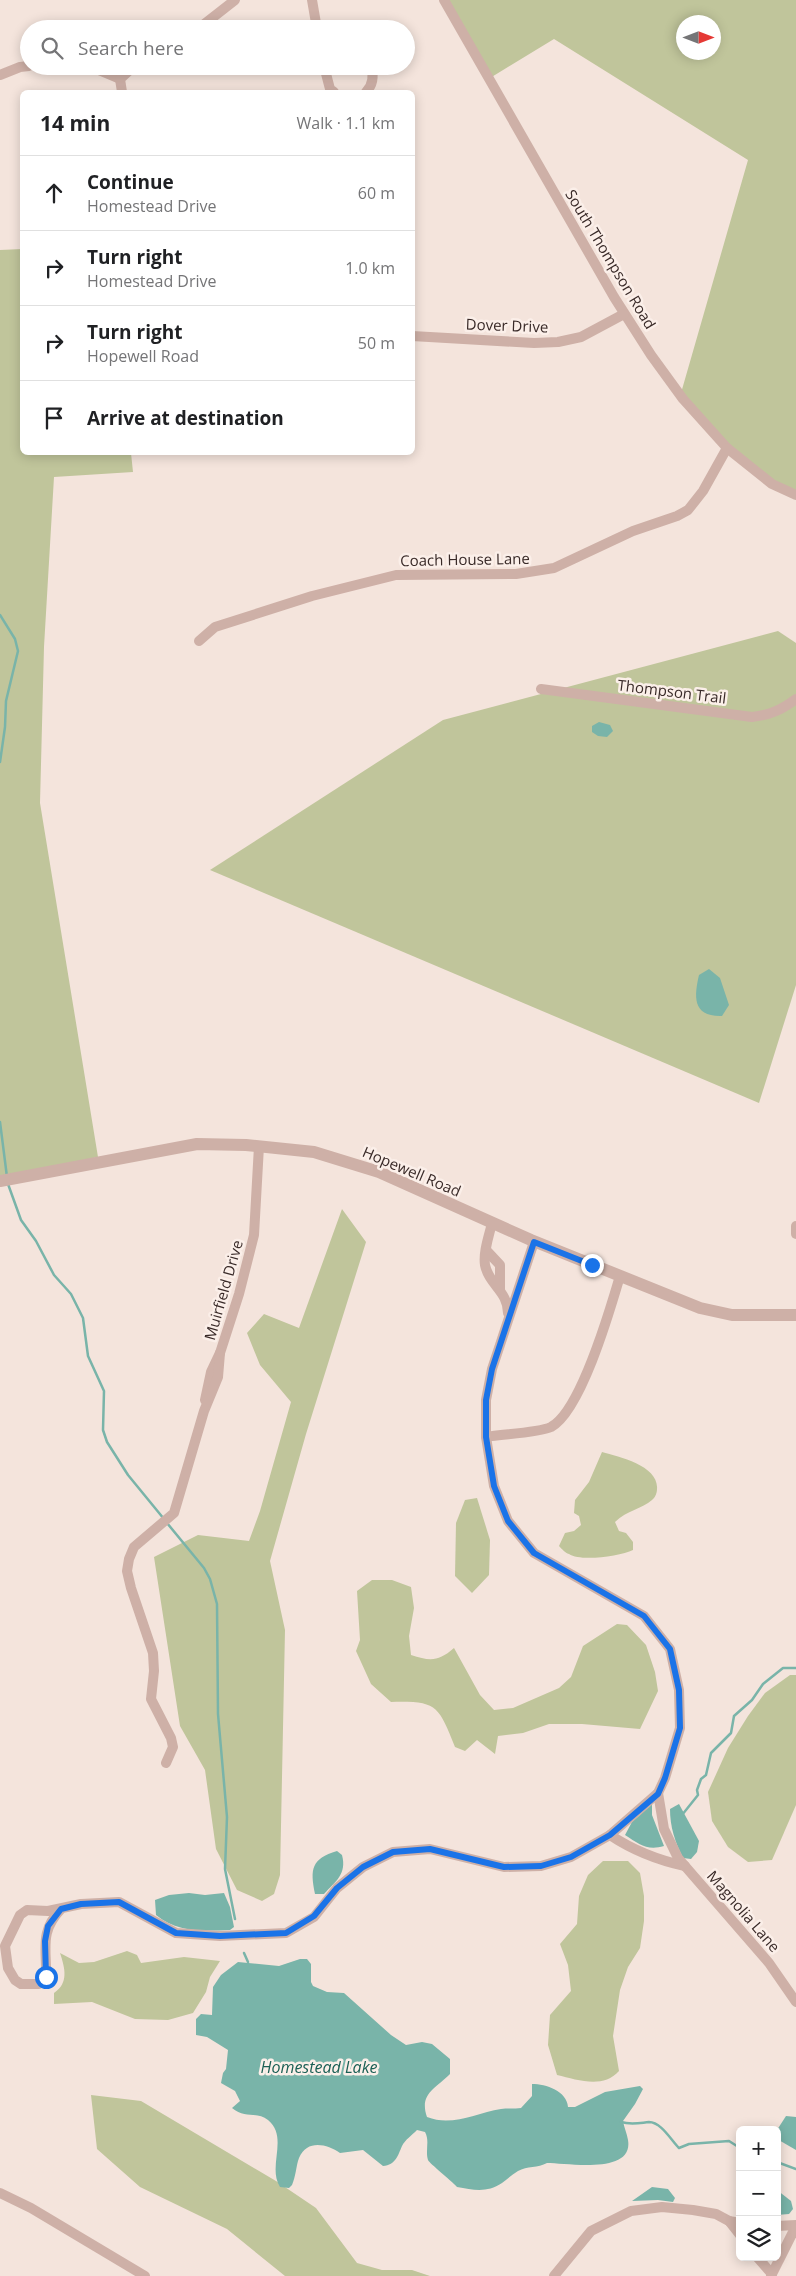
<!DOCTYPE html>
<meta charset="utf-8">
<style>
:root{--surface:#fff;--page:#f2f2f2;--text:#202124;--muted:#757577;--line:#e0e0e0}
body{margin:0;font-family:"Open Sans",sans-serif;background:var(--page);color:var(--text)}
.controls{position:absolute;right:15px;bottom:15px;display:grid;overflow:hidden;border-radius:8px;box-shadow:0 2px 12px #0003}
.controls button{width:45px;height:45px;display:grid;place-items:center;padding:0;border:0;border-bottom:1px solid var(--line);background:var(--surface);color:var(--text);font:25px sans-serif}
.compass{position:absolute;left:676px;top:15px;width:45px;height:45px;border-radius:50%;background:var(--surface);box-shadow:0 2px 12px #0003;rotate:90deg}
.stop{position:absolute;width:15px;height:15px;margin:-11px;border:4px solid #1a73e8;border-radius:50%;background:#fff}
.stop.end{background:#1a73e8;border-color:#fff;box-shadow:0 1px 5px #0008}
.list{margin:0;padding:0;list-style:none}
h2{display:flex;justify-content:space-between;align-items:center;height:65px;margin:0;padding:0 20px;font-size:21px}
h2 small{font-size:16px;font-weight:400;color:var(--muted)}
.list li{display:grid;grid-template-columns:32px 1fr auto;gap:15px;align-items:center;box-sizing:border-box;height:75px;padding:0 20px;border-top:1px solid var(--line)}
.list b{display:block;font-size:19px;white-space:nowrap}
.list p{margin:0;font-size:16px;white-space:nowrap;color:var(--muted)}
.list em{font-size:16px;font-style:normal;color:var(--muted)}
.icon{flex:none;width:28px;height:28px;fill:none;stroke:currentColor;stroke-width:2;stroke-linecap:round;stroke-linejoin:round}
.map{position:relative;flex:none;width:796px;height:2276px;overflow:hidden}
.search{position:absolute;background:var(--surface);box-shadow:0 2px 12px #0003;left:20px;top:20px;width:395px;height:55px;display:flex;align-items:center;gap:12px;box-sizing:border-box;padding:0 18px;border-radius:28px;color:var(--muted);font-size:19px}
.panel{position:absolute;background:var(--surface);box-shadow:0 2px 12px #0003;left:20px;top:90px;width:395px;height:365px;border-radius:8px}
.map>svg:first-child{display:block}
</style>
<div class="map">
<svg width="796" height="2276" viewBox="0 0 796 2276">
<rect width="100%" height="100%" fill="#f4e4dc"/>
<g fill="#c0c59b" fill-rule="evenodd">
<path d="M440 0H796V497L744 462 681 393 748 160 554 39 490 78ZM684 22H714V52H684Z"/>
<path d="M22 249V452L131 453 133 472 54 477 44 647 40 803 98 1157 0 1178V250Z"/>
<path d="M778 631 796 643V985L759 1103 210 870 443 720Z"/>
<path d="M342 1209 366 1242 306 1434 270 1561 285 1630 280 1875 274 1894 262 1901 237 1890 216 1849 205 1770 180 1726 154 1557 198 1535 249 1541 260 1511 291 1402 260 1365 247 1333 264 1314 299 1328Z"/>
<path d="M602 1452C620 1457 659 1466 657 1489 657 1493 655 1498 652 1500 642 1509 627 1510 615 1522L619 1531 626 1533 633 1542V1550C620 1556 581 1562 569 1554 565 1553 562 1549 559 1546L565 1533 574 1531 581 1525 579 1516 574 1513 575 1500 589 1482Z"/>
<path d="M477 1498 490 1540 489 1575 472 1593 455 1576 456 1523 465 1500Z"/>
<path d="M372 1580H392L411 1587 414 1608 409 1636 411 1655C430 1661 438 1662 454 1648L480 1695 494 1710 513 1708 559 1688 571 1677 583 1646 617 1624 627 1625 646 1645 655 1672 658 1691 640 1729 582 1724H549L523 1733 498 1736 495 1754 477 1740 465 1751 455 1747C438 1705 437 1701 391 1702L371 1684 356 1651 360 1640 357 1591Z"/>
<path d="M790 1675H796V1805L772 1860 748 1862 728 1847 712 1821 708 1792 728 1748 748 1716 765 1693Z"/>
<path d="M603 1861H628L640 1873 644 1896V1921L640 1948 628 1967 620 1990 613 2036 619 2071C603 2089 578 2080 557 2075L548 2045 550 2015 571 1991 568 1965 560 1944 577 1924 579 1896 588 1875Z"/>
<path d="M127 1951 137 1955 141 1963 184 1957 220 1961 210 1977 206 1992 193 2013 168 2020 135 2019 92 2002 54 2004V1993C69 1983 65 1968 60 1953L79 1963 94 1962Z"/>
<path d="M91 2095 141 2101 276 2181 316 2208 357 2263 382 2270H412L430 2276H285L227 2229 140 2187 97 2149Z"/>
</g>
<g fill="#79b4a9">
<path d="M599 722 610 725 613 731 607 737 598 736 592 732V726Z"/>
<path d="M709 969 720 978 729 1005 722 1016C692 1017 694 996 699 975Z"/>
<path d="M652 1804V1815L664 1846C647 1851 639 1844 625 1835L632 1822Z"/>
<path d="M679 1804 699 1841 697 1852 691 1859 683 1858C675 1842 670 1827 670 1809Z"/>
<path d="M337 1851 342 1855C347 1874 336 1881 324 1894H315C310 1869 311 1859 337 1851Z"/>
<path d="M189 1893 205 1895 224 1893 230 1907 234 1927 230 1930C204 1931 178 1933 156 1915L155 1900 169 1895Z"/>
<path d="M300 1959H307L311 1964V1982L313 1986 327 1992 344 1993 391 2035 406 2045 422 2042 432 2044 450 2059V2074C435 2089 419 2094 427 2117 452 2127 476 2113 501 2109 507 2108 514 2109 521 2108L532 2096V2084C546 2084 567 2091 568 2107H575L605 2092 640 2086 643 2089 635 2104 623 2121C624 2127 627 2134 628 2140 634 2175 567 2163 547 2163 538 2168 527 2166 518 2171 512 2175 507 2179 502 2183 487 2193 474 2190 457 2187 451 2180 430 2164 428 2160 425 2150 430 2141 425 2132L417 2130C412 2135 405 2140 402 2146 398 2155 396 2165 383 2166L363 2150 340 2153C327 2144 307 2139 299 2158 296 2166 296 2176 292 2185L289 2188 280 2187C267 2167 289 2137 268 2120 257 2111 245 2119 232 2108L240 2101 235 2091 221 2083 223 2073 226 2069 228 2050 207 2037 196 2035V2019L201 2014 212 2015 213 1987 221 1975 238 1962 279 1966Z"/>
<path d="M786 2116 796 2117V2150L777 2139V2130Z"/>
<path d="M652 2187 668 2189 675 2198 673 2202 658 2200 632 2201Z"/>
<path d="M777 2190 791 2201 793 2209 789 2214 777 2215Z"/>
</g>
<g fill="none" stroke-linecap="round" stroke-linejoin="round">
<g stroke="#79b4a9" stroke-width="2.5">
<path d="M0 615 15 639 18 651 6 701 5 727 0 762"/>
<path d="M0 1122 7 1177"/>
<path d="M8 1184 21 1220 36 1241 54 1275 71 1294 83 1318 88 1356 104 1391 103 1430 107 1442 128 1475 164 1519"/>
<path d="M167 1523 204 1568 210 1579 217 1604 218 1714 227 1817 225 1869 235 1919"/>
<path d="M682 1815 698 1795 697 1790 701 1779 706 1775 711 1753 731 1733 734 1716 752 1700 763 1684 783 1668H796"/>
<path d="M244 1953 248 1962"/>
<path d="M621 2122C631 2125 639 2123 649 2122 661 2122 671 2140 679 2148L689 2144 729 2141 740 2148"/>
<path d="M777 2162 796 2169"/>
</g>
<g stroke="#ceb0a7" stroke-width="10">
<path d="M312 0 317 29"/>
<path d="M444 0 614 297 651 355 683 399 727 448 772 484 796 495"/>
<path d="M198 29 235 0"/>
<path d="M89 66 120 79"/>
<path d="M324 66 330 89 334 92"/>
<path d="M0 75 20 67 29 66"/>
<path d="M122 92 120 79 134 66"/>
<path d="M366 92C373 85 374 76 371 66"/>
<path d="M412 336 534 343 558 342 581 337 624 314"/>
<path d="M199 641 215 627 312 596 396 575 516 574 554 568 633 531 677 516 688 510 703 491 727 448"/>
<path d="M541 689 752 717C770 715 781 710 796 699"/>
<path d="M492 1223C489 1236 483 1252 485 1265 489 1285 508 1291 508 1313"/>
<path d="M796 1226V1234"/>
<path d="M486 1250 500 1265V1290"/>
<path d="M205 1400 211 1372 220 1353 239 1294 254 1235 259 1146"/>
<path d="M486 1437C503 1434 538 1433 551 1427 581 1411 610 1310 620 1276"/>
<path d="M166 1763 173 1747 171 1738 151 1699 154 1671 153 1653 131 1588 127 1571 129 1559 134 1547 174 1513 204 1411 218 1377 220 1353"/>
<path d="M658 1793 664 1829 678 1858 769 1963 796 2002"/>
<path d="M610 1835C634 1851 657 1860 685 1866"/>
<path d="M61 1909C39 1932 47 1949 46 1977L39 1984H21L15 1980 8 1968 5 1946 20 1915 27 1910 48 1911 81 1904 119 1902 176 1933 220 1936 286 1933 314 1917 337 1888 363 1867 393 1852 430 1849 504 1867 541 1866 571 1857 610 1835 658 1793 665 1778 680 1728 679 1690 670 1649 644 1616 534 1553 508 1521 494 1486 486 1437V1400L492 1369 534 1242"/>
<path d="M0 2193 31 2208 145 2276"/>
<path d="M729 2221 740 2235"/>
<path d="M777 2226 796 2225"/>
<path d="M757 2257 772 2274"/>
<path d="M554 2276 591 2231 631 2211 662 2207 693 2210 716 2214 729 2221 740 2223"/>
<path d="M771 2276 796 2226"/>
</g>
<path stroke="#ceb0a7" stroke-width="12" d="M0 1181 197 1144 246 1145 314 1152 379 1172 531 1240 700 1308 732 1315H796"/>
</g>
<g fill="none" stroke-linecap="round" stroke-linejoin="round">
<path stroke="#1a73e8" stroke-width="6" d="M46 1977 45 1941 48 1926 61 1909 81 1904 119 1902 176 1933 220 1936 286 1933 314 1916 337 1888 363 1867 393 1852 430 1849 504 1867 541 1866 571 1857 610 1835 658 1794 665 1778 680 1728 679 1690 670 1649 644 1616 534 1553 508 1521 494 1486 486 1437V1400L492 1369 534 1242 592 1265"/>
</g>
<g text-anchor="middle" dominant-baseline="central" stroke-width="5" stroke-linejoin="round" paint-order="stroke">
<g font-size="15" fill="#392a28" stroke="#fbefe9">
<text transform="translate(611 259) rotate(59)">South Thompson Road</text>
<text transform="translate(507 325) rotate(2)">Dover Drive</text>
<text transform="translate(465 559) rotate(-1)">Coach House Lane</text>
<text transform="translate(672 691) rotate(7)">Thompson Trail</text>
<text transform="translate(412 1171) rotate(23)">Hopewell Road</text>
<text transform="translate(223 1290) rotate(-74)">Muirfield Drive</text>
<text transform="translate(744 1911) rotate(49)">Magnolia Lane</text>
</g>
<g font-size="16" font-style="italic" fill="#1a5f54" stroke="#fbefe9">
<text x="319" y="2067">Homestead Lake</text>
</g>
</g>
</svg>
<div class="controls">
<button>+</button>
<button>−</button>
<button><svg class="icon" aria-label="layers" viewBox="0 0 24 24"><path d="M12 4l9 5-9 5-9-5zM3 14l9 5 9-5"/></svg></button>
</div>
<svg class="compass" viewBox="-18 -18 36 36"><path d="M0-13l5 13h-10z" fill="#e53935"/><path d="M0 13l5-13h-10z" fill="#757577"/></svg>
<div class="stop" style="left:46px;top:1977px"></div>
<div class="stop end" style="left:592px;top:1265px"></div>
<div class="search"><svg class="icon" aria-label="search" viewBox="0 0 24 24"><circle cx="10" cy="10" r="6"/><path d="M15 15l6 6"/></svg>Search here</div>
<section class="panel">
<h2>14 min<small>Walk · 1.1 km</small></h2>
<ul class="list">
<li><svg class="icon" aria-label="ahead" viewBox="0 0 24 24"><path d="M12 20V5M6 11l6-6 6 6"/></svg><div><b>Continue</b><p>Homestead Drive</p></div><em>60 m</em></li>
<li><svg class="icon" aria-label="right" viewBox="0 0 24 24"><path d="M7 20v-9h11M14 6l5 5-5 5"/></svg><div><b>Turn right</b><p>Homestead Drive</p></div><em>1.0 km</em></li>
<li><svg class="icon" aria-label="right" viewBox="0 0 24 24"><path d="M7 20v-9h11M14 6l5 5-5 5"/></svg><div><b>Turn right</b><p>Hopewell Road</p></div><em>50 m</em></li>
<li><svg class="icon" aria-label="arrive" viewBox="0 0 24 24"><path d="M6 21V4h12l-3 4 3 4H6"/></svg><div><b>Arrive at destination</b></div></li>
</ul>
</section>
</div>
